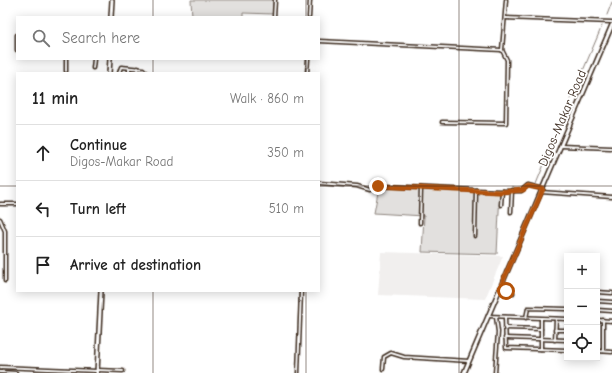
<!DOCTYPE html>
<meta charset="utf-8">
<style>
:root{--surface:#fff;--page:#f2f2f2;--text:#222;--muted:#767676;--line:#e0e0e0}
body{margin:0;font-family:"Comic Neue",sans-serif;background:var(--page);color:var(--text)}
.controls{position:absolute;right:12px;bottom:12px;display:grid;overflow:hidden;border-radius:0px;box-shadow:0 2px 10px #0003}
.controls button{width:36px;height:36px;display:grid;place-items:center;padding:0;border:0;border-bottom:1px solid var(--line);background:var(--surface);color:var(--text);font:20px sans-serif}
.stop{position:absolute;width:12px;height:12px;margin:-9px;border:3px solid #b45309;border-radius:50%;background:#fff}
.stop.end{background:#b45309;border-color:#fff;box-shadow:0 1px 4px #0008}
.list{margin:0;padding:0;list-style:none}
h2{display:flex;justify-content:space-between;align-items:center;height:52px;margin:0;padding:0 16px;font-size:17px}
h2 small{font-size:13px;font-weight:400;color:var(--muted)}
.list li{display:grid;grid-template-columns:26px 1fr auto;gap:12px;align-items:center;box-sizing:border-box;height:56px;padding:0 16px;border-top:1px solid var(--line)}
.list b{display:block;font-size:15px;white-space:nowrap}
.list p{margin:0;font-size:13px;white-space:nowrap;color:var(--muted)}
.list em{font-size:13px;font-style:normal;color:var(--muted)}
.icon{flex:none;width:22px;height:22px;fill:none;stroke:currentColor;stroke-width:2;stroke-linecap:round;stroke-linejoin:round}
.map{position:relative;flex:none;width:612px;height:373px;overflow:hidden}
.search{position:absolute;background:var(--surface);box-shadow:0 2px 10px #0003;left:16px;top:16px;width:304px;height:44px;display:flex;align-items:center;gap:10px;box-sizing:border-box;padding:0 14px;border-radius:0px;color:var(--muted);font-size:15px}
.panel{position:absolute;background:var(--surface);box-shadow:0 2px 10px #0003;left:16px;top:72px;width:304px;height:220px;border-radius:0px}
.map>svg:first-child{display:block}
</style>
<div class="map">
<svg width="612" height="373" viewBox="0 0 612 373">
<rect width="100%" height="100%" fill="#fff"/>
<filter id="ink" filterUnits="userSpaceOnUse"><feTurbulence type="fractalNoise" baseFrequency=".025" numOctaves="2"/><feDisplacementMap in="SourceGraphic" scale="8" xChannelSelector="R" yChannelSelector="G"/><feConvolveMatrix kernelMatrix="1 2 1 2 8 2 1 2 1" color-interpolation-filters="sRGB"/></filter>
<g filter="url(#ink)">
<path fill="#f1efee" d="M381 252H382L503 256 485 299 378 295Z"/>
<g fill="#e2e0de" stroke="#8e857e">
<path d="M191 0H273V14L243 13V17H192Z"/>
<path d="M379 187 500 191 497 254 422 252 424 216 374 213Z"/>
</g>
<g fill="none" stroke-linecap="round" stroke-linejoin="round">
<g stroke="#887e77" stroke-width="1">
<path d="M607 15 612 2"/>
<path d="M571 99 602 26"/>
<path d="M536 184 566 111"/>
<path d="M95 373 99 291"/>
<path d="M297 373 299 291"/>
</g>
<defs>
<g id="minor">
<path d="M274 17 275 0"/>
<path d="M309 17 310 0"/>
<path d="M505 18 612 22"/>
<path d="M319 41 502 50"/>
<path d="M17 50V35"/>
<path d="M93 68 94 59"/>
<path d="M138 68V73"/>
<path d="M66 71V59"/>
<path d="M119 73 121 67 143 69 147 73"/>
<path d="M129 73V68"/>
<path d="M307 73 308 59"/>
<path d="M442 122 506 123 507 60 502 50 506 0"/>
<path d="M561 146 611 148"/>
<path d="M319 183 357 186 370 190 382 186 499 191H521L528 185 543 189"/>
<path d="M541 192 612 197"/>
<path d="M0 204H17"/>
<path d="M501 205 502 191"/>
<path d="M511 212 512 190"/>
<path d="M0 219 5 231V281"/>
<path d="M420 223 421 188"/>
<path d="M475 236 476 190"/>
<path d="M500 288 513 293"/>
<path d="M597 292 612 293"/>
<path d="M597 301 612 302"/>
<path d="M597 310 612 311"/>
<path d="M488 316 567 319"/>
<path d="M505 317 506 348 567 350"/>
<path d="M526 318 528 308 567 309"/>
<path d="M597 320 612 321"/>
<path d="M505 328 541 329"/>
<path d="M555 330H567"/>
<path d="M505 338 567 340"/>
<path d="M555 340 556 319"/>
<path d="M541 349V319"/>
<path d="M597 351 612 352"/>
<path d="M603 351V320"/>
<path d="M0 367 97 371"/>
<path d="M383 369 384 357 391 353 404 357 469 361"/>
<path d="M97 370 123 371"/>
<path d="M0 372 16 373"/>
<path d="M298 373 301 291"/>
<path d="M495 373 498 332 496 317"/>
</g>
<g id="secondary">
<path d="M111 17 112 0"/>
<path d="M109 73 110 59"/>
<path d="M97 373 101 291"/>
</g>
<path id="primary" d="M464 373 612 25"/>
</defs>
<use href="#minor" stroke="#3b2a1e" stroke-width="5"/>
<use href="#secondary" stroke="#3b2a1e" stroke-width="6"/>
<use href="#primary" stroke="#3b2a1e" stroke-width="6"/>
<use href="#minor" stroke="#fff" stroke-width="2"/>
<use href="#secondary" stroke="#fff" stroke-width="3"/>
<use href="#primary" stroke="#fff" stroke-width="3"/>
</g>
</g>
<g fill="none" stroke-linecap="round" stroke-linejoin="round" filter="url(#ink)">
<path stroke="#b45309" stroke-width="5" d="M378 186 499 192 523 190 528 186 543 189 500 288 506 291"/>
</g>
<path fill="none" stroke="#3b2a1e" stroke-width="1" stroke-opacity="0.55" d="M153 0V17M306 0V17M459 0V373M153 59V73M306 59V73M0 186H17M319 186H612M153 291V373M306 291V373"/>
<g text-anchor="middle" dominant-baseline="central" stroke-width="3.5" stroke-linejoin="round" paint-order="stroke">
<g font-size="13" fill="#3b2a1e" stroke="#fff">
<text transform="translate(562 118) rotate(-67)">Digos-Makar Road</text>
</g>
</g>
</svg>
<div class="controls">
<button>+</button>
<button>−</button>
<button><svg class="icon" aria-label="locate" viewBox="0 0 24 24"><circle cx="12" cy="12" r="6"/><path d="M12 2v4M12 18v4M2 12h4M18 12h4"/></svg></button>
</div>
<div class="stop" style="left:506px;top:291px"></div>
<div class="stop end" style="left:378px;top:186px"></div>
<div class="search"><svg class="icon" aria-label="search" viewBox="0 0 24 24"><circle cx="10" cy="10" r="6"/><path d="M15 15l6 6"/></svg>Search here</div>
<section class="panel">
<h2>11 min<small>Walk · 860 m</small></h2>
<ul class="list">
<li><svg class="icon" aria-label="ahead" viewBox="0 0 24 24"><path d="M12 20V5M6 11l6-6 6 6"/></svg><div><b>Continue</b><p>Digos-Makar Road</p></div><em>350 m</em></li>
<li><svg class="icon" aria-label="left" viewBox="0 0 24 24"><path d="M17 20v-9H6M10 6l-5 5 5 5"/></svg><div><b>Turn left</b></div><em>510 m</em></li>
<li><svg class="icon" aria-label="arrive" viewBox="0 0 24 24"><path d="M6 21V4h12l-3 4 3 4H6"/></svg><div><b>Arrive at destination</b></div></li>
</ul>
</section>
</div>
